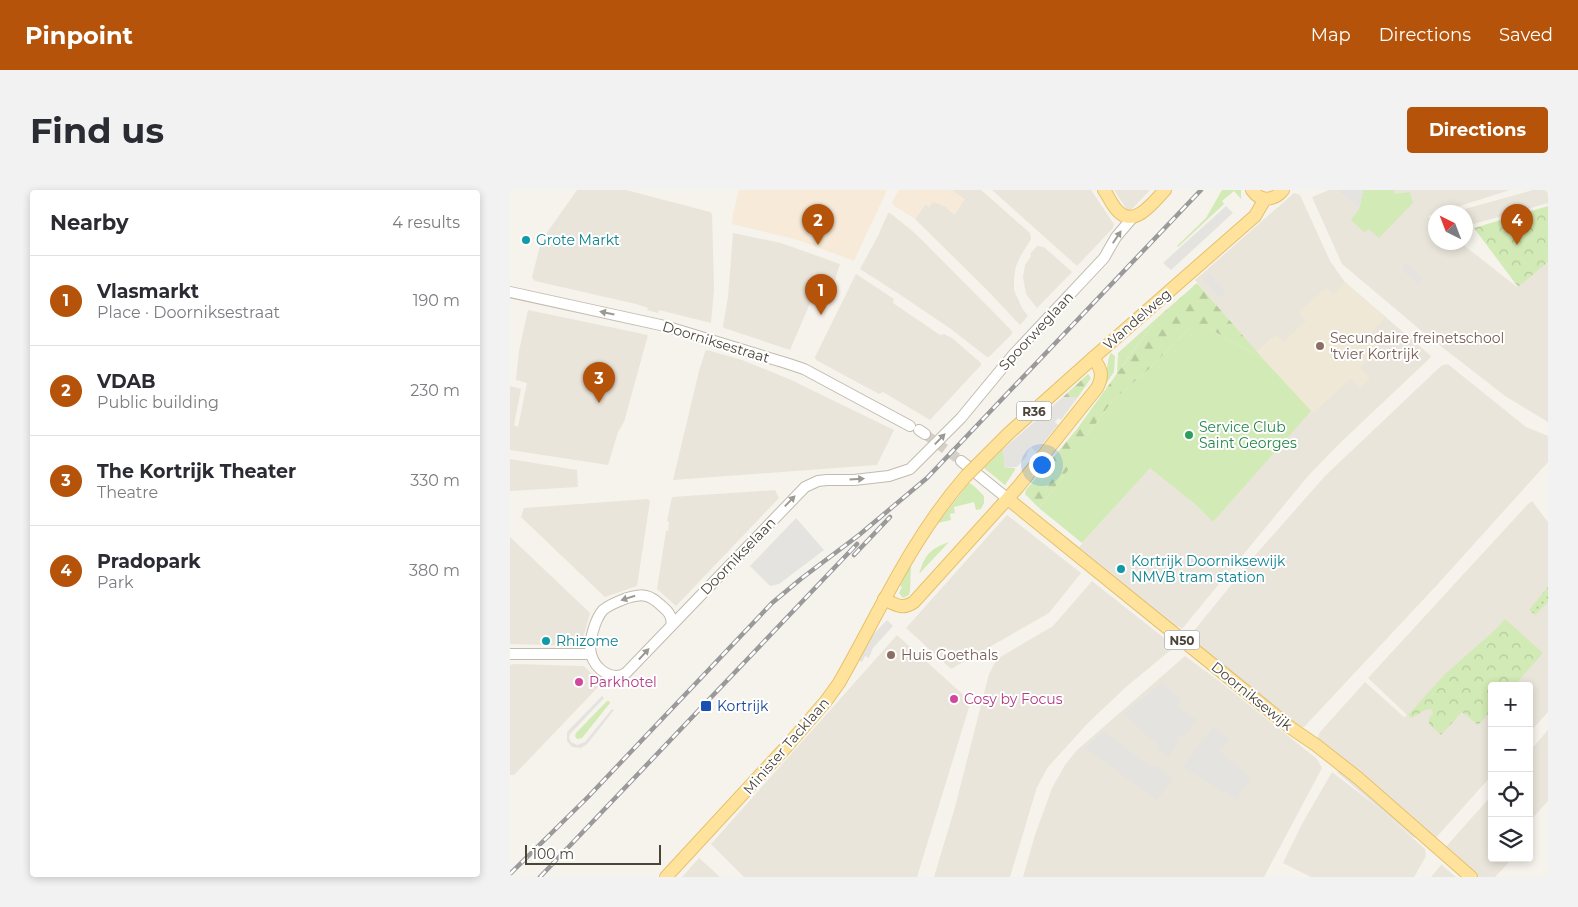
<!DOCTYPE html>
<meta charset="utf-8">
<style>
:root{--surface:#fff;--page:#f2f2f3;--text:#2b2b33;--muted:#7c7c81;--line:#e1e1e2;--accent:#b45309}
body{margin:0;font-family:Montserrat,sans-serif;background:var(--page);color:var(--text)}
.controls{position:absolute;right:15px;bottom:15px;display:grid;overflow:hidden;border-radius:5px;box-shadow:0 2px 8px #0003}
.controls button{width:45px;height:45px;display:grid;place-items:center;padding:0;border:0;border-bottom:1px solid var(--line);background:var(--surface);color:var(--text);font:25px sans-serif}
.compass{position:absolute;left:918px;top:15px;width:45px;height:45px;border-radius:50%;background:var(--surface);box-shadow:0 2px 8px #0003;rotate:318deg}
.scale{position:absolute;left:15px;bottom:12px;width:136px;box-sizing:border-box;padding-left:5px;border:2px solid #4b4439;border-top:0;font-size:14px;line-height:18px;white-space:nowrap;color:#4b4439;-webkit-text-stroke:4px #fff;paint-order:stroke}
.you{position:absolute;left:531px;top:274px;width:18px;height:18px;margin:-12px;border:4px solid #fff;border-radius:50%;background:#1a73e8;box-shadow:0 0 0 8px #1a73e833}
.badge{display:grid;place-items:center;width:32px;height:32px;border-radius:50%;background:var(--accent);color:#fff;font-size:16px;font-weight:700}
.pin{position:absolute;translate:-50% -41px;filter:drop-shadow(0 1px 2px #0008)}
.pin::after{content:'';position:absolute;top:26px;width:18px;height:15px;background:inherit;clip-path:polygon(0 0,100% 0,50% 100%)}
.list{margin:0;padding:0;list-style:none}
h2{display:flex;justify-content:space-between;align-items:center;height:65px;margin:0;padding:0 20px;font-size:21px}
h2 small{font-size:16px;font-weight:400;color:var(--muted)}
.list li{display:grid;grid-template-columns:32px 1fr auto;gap:15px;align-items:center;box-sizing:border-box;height:90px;padding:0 20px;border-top:1px solid var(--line)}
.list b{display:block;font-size:19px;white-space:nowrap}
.list p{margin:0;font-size:16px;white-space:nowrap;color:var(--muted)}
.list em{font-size:16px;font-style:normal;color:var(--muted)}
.icon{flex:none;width:28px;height:28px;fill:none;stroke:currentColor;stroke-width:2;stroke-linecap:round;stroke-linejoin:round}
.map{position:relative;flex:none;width:1038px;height:687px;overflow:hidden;border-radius:5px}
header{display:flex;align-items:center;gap:30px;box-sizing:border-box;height:70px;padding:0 25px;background:var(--accent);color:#fff}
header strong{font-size:24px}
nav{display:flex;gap:28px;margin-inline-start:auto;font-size:18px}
.intro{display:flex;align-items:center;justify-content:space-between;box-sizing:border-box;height:120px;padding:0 30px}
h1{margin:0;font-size:35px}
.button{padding:12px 22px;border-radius:5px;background:var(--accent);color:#fff;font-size:18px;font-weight:700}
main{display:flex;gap:30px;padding:0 30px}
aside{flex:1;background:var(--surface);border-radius:5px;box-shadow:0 2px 8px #0003}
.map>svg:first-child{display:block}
</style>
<header>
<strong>Pinpoint</strong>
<nav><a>Map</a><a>Directions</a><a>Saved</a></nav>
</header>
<div class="intro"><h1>Find us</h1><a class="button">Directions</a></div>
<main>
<aside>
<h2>Nearby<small>4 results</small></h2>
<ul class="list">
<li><span class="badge">1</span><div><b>Vlasmarkt</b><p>Place · Doorniksestraat</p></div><em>190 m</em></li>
<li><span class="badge">2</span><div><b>VDAB</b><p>Public building</p></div><em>230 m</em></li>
<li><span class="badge">3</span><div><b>The Kortrijk Theater</b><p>Theatre</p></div><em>330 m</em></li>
<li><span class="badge">4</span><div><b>Pradopark</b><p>Park</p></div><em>380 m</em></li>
</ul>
</aside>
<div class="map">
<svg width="1038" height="687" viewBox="0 0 1038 687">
<defs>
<pattern id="forest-firs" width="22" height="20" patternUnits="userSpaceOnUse" patternTransform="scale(1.25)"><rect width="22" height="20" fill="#d2eab5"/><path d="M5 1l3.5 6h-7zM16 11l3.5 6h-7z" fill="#b6ca9c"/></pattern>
<pattern id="park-crowns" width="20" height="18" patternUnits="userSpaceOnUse" patternTransform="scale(1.25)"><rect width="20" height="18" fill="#d2eab5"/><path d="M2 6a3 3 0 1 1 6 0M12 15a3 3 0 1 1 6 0" fill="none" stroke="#b6ca9c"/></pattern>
<pattern id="garden-dots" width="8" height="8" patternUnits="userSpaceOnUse" patternTransform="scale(1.25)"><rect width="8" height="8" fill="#d2eab5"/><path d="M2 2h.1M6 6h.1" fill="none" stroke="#b6ca9c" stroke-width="1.8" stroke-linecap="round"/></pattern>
</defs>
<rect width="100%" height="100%" fill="#f6f3ec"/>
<g fill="#eae5da">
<path d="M67 0H116L200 22 202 24 204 99 201 133 149 120 148 123 137 120 138 118 126 114 25 91 22 87 30 56 36 44Z"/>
<path d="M441 0H471L520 43 521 49 510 67 506 76 504 88V100L512 118 518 126 510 135 478 101 405 29 415 14 423 11 436 17 444 24 454 9Z"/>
<path d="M482 0H581L604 34 603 38 567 76Z"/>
<path d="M604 0H640L620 21 617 20Z"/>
<path d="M819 0H826L849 19 848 21 855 43 884 4V0H1000L918 26 925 32 926 52 951 53 1007 97 1038 72V232L995 206 914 143 832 74 802 7Z"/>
<path d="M1023 0H1038V13L960 35 955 19Z"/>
<path d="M784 3 790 5 820 71 835 92 921 166 920 168 829 254 798 286 672 439 569 357 640 277 686 315 703 332 800 221 746 162 685 90Z"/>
<path d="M378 23H380L406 44 502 141V144L479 167H477L441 139 389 104 350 79 368 46Z"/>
<path d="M223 43 271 53 330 74 321 102 307 97 280 160 214 138 213 136 218 107Z"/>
<path d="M527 56 534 57 562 82 527 118 516 104 513 87 515 75 521 66 520 64Z"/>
<path d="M346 84 381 107 384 109 383 113 430 145 434 144 442 148 471 173V175L420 230 373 202 369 204 306 170 305 167Z"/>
<path d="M18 120 138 145 114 232 108 242 98 275 0 260V196L11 199 4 235 8 237 17 193 6 190 9 161Z"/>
<path d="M197 160 232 170 279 189 384 240 367 275 163 290 189 181 195 162Z"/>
<path d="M936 174 939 175 1016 237 1038 246V272L927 395 794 537H789L678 448 748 362 815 286 931 176Z"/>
<path d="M0 269 67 280 68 297 0 301Z"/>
<path d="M265 300 269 308 166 416 147 399 156 341H158L159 332 157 331 162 307Z"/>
<path d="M138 309 140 311 127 396 95 407 11 327 14 318Z"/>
<path d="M1022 311 1038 332V522L1019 543V496H982V585L924 650 808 550V547L810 542 855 492 894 527 897 525 858 488 1018 314Z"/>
<path d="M497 325 571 383 539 423 441 479 396 438Z"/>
<path d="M0 347 80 423 71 456 0 454Z"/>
<path d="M582 391 663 455 662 459 616 497 578 533 538 577 527 597 500 687H424L445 617 479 484 487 469 543 436Z"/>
<path d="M387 445 459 510 460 514 407 687H234L201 654Z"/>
<path d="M675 466 709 491 807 569 812 578 754 687H513L525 645 542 598 555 575 566 561Z"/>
<path d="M4 474 74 476 91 494 4 585H0V475Z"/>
<path d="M1038 540V611L1019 632V562Z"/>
<path d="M822 582 870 619 915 659 916 666 904 687H801L773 673 792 634Z"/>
<path d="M982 605V668H1003L985 687H968L934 659Z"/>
<path d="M189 668 210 687H172Z"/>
<path d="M932 674 933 676 946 687H921Z"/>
</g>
<g fill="#f7ead8">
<path d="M229 0H377L344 71 288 50 222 34 223 24Z"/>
<path d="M389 0H441L455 9 445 24 436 17 423 12 419 17 414 14 405 29 383 15 382 12Z"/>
</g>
<path fill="#efe8d6" d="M835 92 875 127 859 145 869 155 850 178 860 189 850 198 841 188 803 223 746 162 766 144 773 152 796 131 789 122 816 98 823 105Z"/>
<g fill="#d2eab5">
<path d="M712 0H731V9L724 1 712 11 714 14 668 57 667 56 696 28Z"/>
<path d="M853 0H884V4L900 2 903 13 869 48 859 39 855 43 841 30 849 19Z"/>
<path d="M647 128 594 201 607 183 608 163Z"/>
<path d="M681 137H697L754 170 801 221 703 332 686 315 640 278 572 353 529 318 559 279 551 272 579 243 602 211 639 179Z"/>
<path d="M601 163 605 166 604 182 595 195C597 186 597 168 601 163Z"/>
<path d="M493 259 495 278H505V280L495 295 474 278Z"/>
<path d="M459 293 464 296 474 306V313L471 319 466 320 464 312 444 317 445 323 440 324 441 330 428 333Z"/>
<path d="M439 352 409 384C415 364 420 359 439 352Z"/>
<path d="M401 375 400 401 399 405 393 408 389 403 392 397 390 396Z"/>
<path d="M97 511H99L100 513 72 548 67 549 65 546 66 543Z"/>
</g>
<g fill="url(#forest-firs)">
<path d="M687 93 754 170 697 137 690 143 681 137 639 179 602 211 579 243 552 272 559 279 529 318 515 304 516 300 567 239 647 128Z"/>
<path d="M578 184 581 188 568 207H553Z"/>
</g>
<g fill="url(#park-crowns)">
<path d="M1038 16V72L1008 97 964 38Z"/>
<path d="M995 429 1033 463 1004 496H982V520L968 535 952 522 931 545 919 534V528L923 524 921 519 915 520 902 528 898 525 934 485 986 439Z"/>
</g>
<path fill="url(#garden-dots)" d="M1038 397V412L1025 425 1019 420Z"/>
<g fill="#e5e3e0">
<path d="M826 0H853L849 19Z"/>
<path d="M716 16 723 23 661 80 653 73Z"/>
<path d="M896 73 913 88 908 94 891 79Z"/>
<path d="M699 83 716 102 710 108 693 89Z"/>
<path d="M553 207H568L551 230 548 228 545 232 548 235 526 262 521 257 517 263V266L507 277 495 278 493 259Z"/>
<path d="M286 328 314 360 269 394 260 396 240 376Z"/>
<path d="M555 346 668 436 666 438 553 348Z"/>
<path d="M377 430 383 436 363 458 359 468 355 466 352 472 348 470 360 448Z"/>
<path d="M707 467 771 519 769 521 705 469Z"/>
<path d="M652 493 672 510 667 516 686 530 673 547 670 543 666 549 670 551 658 567 646 558 648 555 630 540 614 524Z"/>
<path d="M92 506 94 508 60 544 59 547 61 552 67 555 75 552 102 519 104 520 77 554 71 558 62 557 57 551V542Z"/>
<path d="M704 536 720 550 717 554 715 553 709 561 741 588 726 609 672 577Z"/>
<path d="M594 541 643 579 647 576 663 588 647 610 575 558Z"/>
<path d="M829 580 844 593 905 646 904 648 827 582Z"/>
</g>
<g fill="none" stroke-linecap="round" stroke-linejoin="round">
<path stroke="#d4d0c8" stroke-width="10" stroke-dasharray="10 5" stroke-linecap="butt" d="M415 244 451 271"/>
<defs>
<g id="minor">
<path d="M0 102 155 136 276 173 294 179 400 236"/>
<path d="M409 240 415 244"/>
<path d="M451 271 498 309"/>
<path d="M161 436C164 424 154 418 146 411 136 403 129 405 117 408 109 411 100 414 93 420 85 429 78 453 81 464 85 479 102 492 116 483L295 297 308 291 317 290H344L379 286 400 279 451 228 503 165 594 68 606 47 623 27"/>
<path d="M0 464H81"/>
</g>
<g id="major">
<path d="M594 0C599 7 603 18 610 23 626 37 645 10 655 0"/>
<path d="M742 0C750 12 764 11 773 0"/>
<path d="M467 275 499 243 583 168 745 26 755 9"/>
<path d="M498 309 781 538 806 555 848 588 961 687"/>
<path d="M374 409C386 415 393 420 404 412L508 297 587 198C594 185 591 178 583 168"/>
<path d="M156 687 277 556 316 511 329 493C370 421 401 349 456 286"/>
</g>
</defs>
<use href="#minor" stroke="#c2bbae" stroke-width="12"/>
<use href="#major" stroke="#e6c16a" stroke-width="14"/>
<use href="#minor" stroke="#fff" stroke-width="10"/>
<use href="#major" stroke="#ffe39c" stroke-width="12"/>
<defs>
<g id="rail">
<path d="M344 365 380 327"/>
<path d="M0 684 78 607 262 413 292 388 349 345 417 288 691 0"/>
<path d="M30 687 347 354"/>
</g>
</defs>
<use href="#rail" stroke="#9a9a9a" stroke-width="4.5"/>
<use href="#rail" stroke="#fff" stroke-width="2.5" stroke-dasharray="8" stroke-linecap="butt"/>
<defs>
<path id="major-bridge" d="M456 286 467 275"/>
</defs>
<use href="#major-bridge" stroke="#e6c16a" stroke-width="14" stroke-linecap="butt"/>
<use href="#major-bridge" stroke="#ffe39c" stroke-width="12"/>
</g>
<defs><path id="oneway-solid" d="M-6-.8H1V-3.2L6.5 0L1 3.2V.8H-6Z" transform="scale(1.25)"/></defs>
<g fill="#9c9892">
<use href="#oneway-solid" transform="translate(607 47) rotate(-56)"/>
<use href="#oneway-solid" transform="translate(97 123) rotate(-168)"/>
<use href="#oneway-solid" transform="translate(430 249) rotate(-46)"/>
<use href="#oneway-solid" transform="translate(347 289) rotate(-3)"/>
<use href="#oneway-solid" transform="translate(280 311) rotate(-46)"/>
<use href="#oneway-solid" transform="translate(118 408) rotate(162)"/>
<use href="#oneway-solid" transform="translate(134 464) rotate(-47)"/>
</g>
<g fill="#0f9aa8" stroke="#fff" stroke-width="2">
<circle cx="16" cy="50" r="5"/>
<circle cx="611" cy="379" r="5"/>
<circle cx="36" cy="451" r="5"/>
</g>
<g fill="#8d6e63" stroke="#fff" stroke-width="2">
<circle cx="810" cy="156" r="5"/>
<circle cx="381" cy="465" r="5"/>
</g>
<circle fill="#2e9e5b" stroke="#fff" stroke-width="2" cx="679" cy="245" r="5"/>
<g fill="#d1479c" stroke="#fff" stroke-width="2">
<circle cx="69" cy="492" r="5"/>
<circle cx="444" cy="509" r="5"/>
</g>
<rect fill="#1a4fb4" stroke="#fff" stroke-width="2" x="190" y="510" width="12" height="12" rx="2.5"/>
<g text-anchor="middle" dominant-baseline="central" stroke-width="4" stroke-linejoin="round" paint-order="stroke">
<g fill="#fff" stroke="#817c74" stroke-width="1">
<rect x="506.5" y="211.5" width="35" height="19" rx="4"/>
<rect x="654.5" y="440.5" width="35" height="19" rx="4"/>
</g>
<g font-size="12" font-weight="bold" fill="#4b4439">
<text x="524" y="221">R36</text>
<text x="672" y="450">N50</text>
</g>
<g font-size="14" fill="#0d838f" stroke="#fff" text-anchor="start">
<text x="26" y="50">Grote Markt</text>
<text x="621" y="371">Kortrijk Doorniksewijk<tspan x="621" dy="16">NMVB tram station</tspan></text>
<text x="46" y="451">Rhizome</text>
</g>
<g font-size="14" fill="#4b4439" stroke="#fff">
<text transform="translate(627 129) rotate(-41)">Wandelweg</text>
<text transform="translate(526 141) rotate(-47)">Spoorweglaan</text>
<text transform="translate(206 152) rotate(17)">Doorniksestraat</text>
<text transform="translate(228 366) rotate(-46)">Doornikselaan</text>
<text transform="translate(742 506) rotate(39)">Doorniksewijk</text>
<text transform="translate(276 556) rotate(-49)">Minister Tacklaan</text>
</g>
<g font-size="14" fill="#785e54" stroke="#fff" text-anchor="start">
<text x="820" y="148">Secundaire freinetschool<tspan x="820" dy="16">'tvier Kortrijk</tspan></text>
<text x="391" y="465">Huis Goethals</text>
</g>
<g font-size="14" fill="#27864d" stroke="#fff" text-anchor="start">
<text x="689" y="237">Service Club<tspan x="689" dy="16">Saint Georges</tspan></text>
</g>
<g font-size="14" fill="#b23c85" stroke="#fff" text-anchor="start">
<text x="79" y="492">Parkhotel</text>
<text x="454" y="509">Cosy by Focus</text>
</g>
<g font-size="14" fill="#164399" stroke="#fff" text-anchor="start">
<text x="207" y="516">Kortrijk</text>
</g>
</g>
</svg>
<div class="controls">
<button>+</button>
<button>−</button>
<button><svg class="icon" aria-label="locate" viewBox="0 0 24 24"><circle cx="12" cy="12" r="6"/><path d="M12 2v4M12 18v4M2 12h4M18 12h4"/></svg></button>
<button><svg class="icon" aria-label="layers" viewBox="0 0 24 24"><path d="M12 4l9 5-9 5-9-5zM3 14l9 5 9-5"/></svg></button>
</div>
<svg class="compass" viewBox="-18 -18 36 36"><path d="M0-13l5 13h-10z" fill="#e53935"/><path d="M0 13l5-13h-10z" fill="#7c7c81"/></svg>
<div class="scale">100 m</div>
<div class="you"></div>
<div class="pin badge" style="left:311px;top:125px">1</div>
<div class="pin badge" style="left:308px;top:55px">2</div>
<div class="pin badge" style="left:89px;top:213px">3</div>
<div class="pin badge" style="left:1007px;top:55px">4</div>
</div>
</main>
